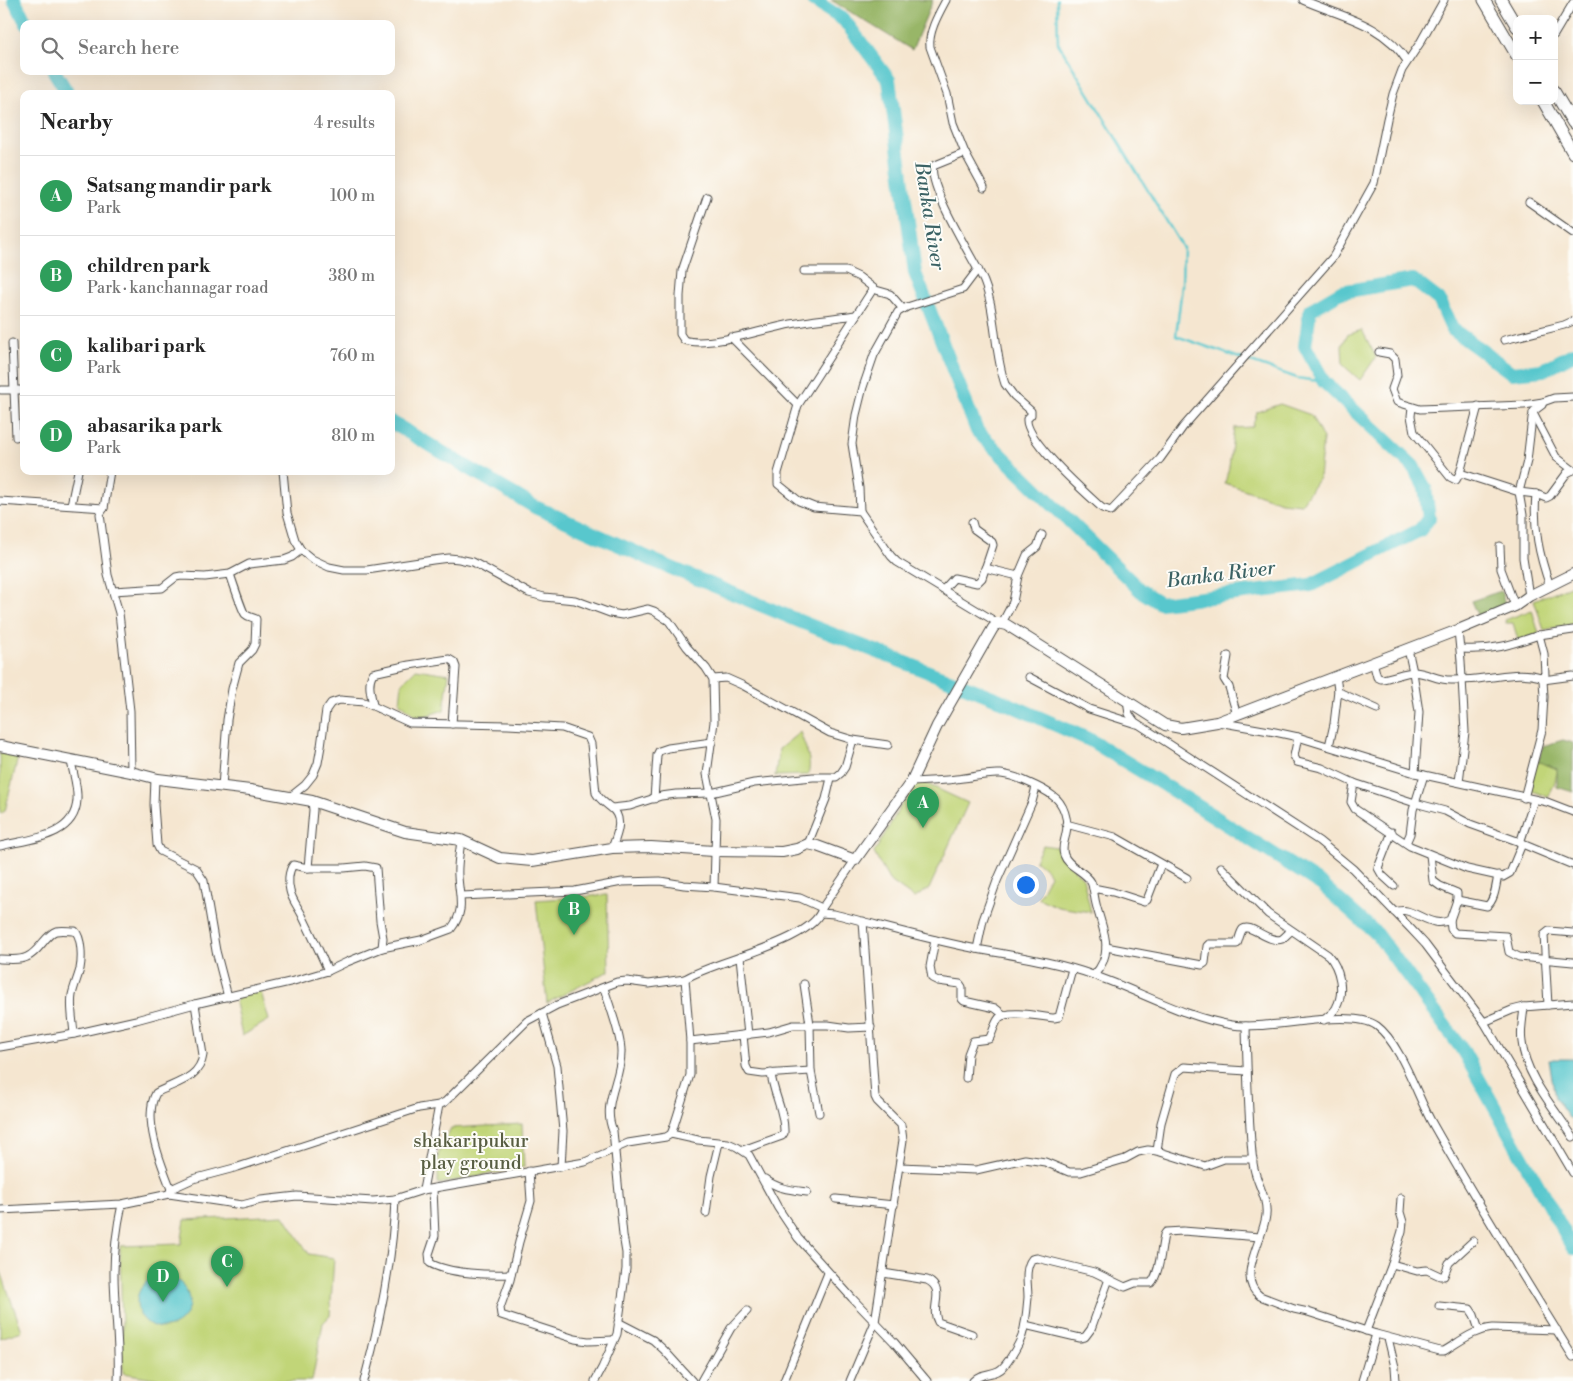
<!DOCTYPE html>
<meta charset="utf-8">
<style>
:root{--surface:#fff;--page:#f6f6f6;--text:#222;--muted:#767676;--line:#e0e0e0;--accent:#0f766e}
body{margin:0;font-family:"Libre Bodoni",serif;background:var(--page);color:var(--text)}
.controls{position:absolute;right:15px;top:15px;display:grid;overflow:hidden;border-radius:10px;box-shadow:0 5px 20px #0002}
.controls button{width:45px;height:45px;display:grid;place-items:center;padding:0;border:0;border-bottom:1px solid var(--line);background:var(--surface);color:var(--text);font:25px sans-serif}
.you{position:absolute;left:1025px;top:884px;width:18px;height:18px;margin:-12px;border:4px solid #fff;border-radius:50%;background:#1a73e8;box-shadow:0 0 0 8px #1a73e833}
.badge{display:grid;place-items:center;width:32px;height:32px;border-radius:50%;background:var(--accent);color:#fff;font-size:16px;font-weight:700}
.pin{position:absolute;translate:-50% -41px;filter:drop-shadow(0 1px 2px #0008)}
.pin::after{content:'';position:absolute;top:26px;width:18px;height:15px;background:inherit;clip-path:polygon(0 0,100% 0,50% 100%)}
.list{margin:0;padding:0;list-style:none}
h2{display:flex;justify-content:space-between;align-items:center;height:65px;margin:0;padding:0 20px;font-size:21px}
h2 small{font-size:16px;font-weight:400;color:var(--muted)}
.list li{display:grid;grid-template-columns:32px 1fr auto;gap:15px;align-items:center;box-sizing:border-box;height:80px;padding:0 20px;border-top:1px solid var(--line)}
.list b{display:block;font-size:19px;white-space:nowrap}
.list p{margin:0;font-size:16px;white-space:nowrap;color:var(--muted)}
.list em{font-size:16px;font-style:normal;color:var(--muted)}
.icon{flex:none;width:28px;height:28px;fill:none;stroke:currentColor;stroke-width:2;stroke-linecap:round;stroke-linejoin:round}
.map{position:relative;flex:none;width:1573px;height:1381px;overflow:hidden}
.search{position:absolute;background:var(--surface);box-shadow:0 5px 20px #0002;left:20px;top:20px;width:375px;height:55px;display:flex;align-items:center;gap:12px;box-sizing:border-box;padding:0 18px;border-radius:10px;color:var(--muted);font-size:19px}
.panel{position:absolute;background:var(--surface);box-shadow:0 5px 20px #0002;left:20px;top:90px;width:375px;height:385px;border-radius:10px}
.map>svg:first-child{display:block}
</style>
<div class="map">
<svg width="1573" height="1381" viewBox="0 0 1573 1381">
<rect width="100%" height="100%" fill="#fdfcf7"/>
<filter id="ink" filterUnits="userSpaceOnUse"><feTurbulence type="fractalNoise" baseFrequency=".02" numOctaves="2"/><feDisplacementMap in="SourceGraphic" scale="10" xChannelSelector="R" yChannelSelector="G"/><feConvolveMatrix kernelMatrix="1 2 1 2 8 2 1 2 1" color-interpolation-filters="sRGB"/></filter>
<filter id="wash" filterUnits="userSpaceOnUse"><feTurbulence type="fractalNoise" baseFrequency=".0096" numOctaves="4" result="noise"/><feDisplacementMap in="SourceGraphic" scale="20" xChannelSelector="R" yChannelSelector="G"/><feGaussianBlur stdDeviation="1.12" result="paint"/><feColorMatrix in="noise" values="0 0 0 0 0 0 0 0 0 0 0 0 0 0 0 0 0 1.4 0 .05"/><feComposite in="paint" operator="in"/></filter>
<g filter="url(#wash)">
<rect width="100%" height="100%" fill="#f5e6d0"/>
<g fill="#c1d578" stroke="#768052">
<path d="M1362 330 1376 357 1360 380 1343 365 1342 346 1347 335Z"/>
<path d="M1280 404 1311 415 1323 439 1319 478 1301 504 1281 502 1225 483 1229 467 1234 428 1252 427 1257 412Z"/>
<path d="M1573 585V624L1544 630 1534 600Z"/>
<path d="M1532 610 1539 634 1518 640 1513 623H1506L1505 620Z"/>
<path d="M416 669 449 674 444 710 419 718 400 703 402 683Z"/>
<path d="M800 732C804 744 814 764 807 775L775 776 779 749Z"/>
<path d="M0 753 18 757 5 811 0 814Z"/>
<path d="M1536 760 1558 769 1554 785 1548 797 1530 790Z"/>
<path d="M916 779 968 803 929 889 914 898 889 880 874 853Z"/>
<path d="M1043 845 1056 847 1064 859 1083 878 1091 912 1058 907 1038 898 1050 875 1047 870 1035 860Z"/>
<path d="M607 895 609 971 547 1003 536 900Z"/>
<path d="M261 992 269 1020 242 1036 235 1003 240 995Z"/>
<path d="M522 1124 524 1167 438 1184V1154L451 1128Z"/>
<path d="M284 1215 309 1254 334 1258 330 1316 323 1323 312 1381H171L123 1373 120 1246 181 1244 185 1220Z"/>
<path d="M0 1269 22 1331 0 1338Z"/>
</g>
<g fill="#98b668" stroke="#62704a">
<path d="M831 0H933L912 50Z"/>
<path d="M1501 591 1506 608 1479 619 1471 601Z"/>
<path d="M1563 740 1573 743V792L1557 787V769L1538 761 1543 746Z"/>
</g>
<g fill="#59c7cd" stroke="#42797c">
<path d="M1549 1059H1573V1118H1569L1555 1098Z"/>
<circle cx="163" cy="1302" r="26"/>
</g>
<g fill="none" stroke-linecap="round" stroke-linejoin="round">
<path stroke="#59c7cd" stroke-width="2.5" d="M1057 0 1058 43 1183 248 1182 286 1176 336 1297 378 1324 382"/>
<g stroke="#59c7cd" stroke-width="14">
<path d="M14 0 27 24"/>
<path d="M813 0 844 20 889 80 915 273 977 431 1141 591 1160 603 1311 585 1420 530 1429 518 1425 488 1413 466 1324 382 1305 346 1310 310 1341 292 1413 280 1439 300 1452 329 1512 373 1543 370 1573 354"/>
<path d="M54 71 68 94"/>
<path d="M391 422 535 507 657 562 804 623 995 698 1090 740 1182 796 1322 885 1377 934 1462 1049 1573 1248"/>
</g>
</g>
</g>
<g filter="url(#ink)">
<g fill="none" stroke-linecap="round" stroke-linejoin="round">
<defs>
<g id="minor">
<path d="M946 0C939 13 928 32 930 47L947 94 953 123 965 153 984 188"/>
<path d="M1303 0C1342 17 1383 23 1407 61"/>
<path d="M1554 35 1573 3"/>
<path d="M965 153 933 166C928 186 970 254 981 275 997 307 993 350 1005 384L1014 396 1031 411V415L1027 419C1025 440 1086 493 1102 508L1111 511 1160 459 1183 427 1333 257 1374 183 1387 119 1393 94 1402 70 1420 43 1444 0"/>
<path d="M707 197 682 271 680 296V334L684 340C709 348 764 329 791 324 812 320 834 318 856 315"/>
<path d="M1529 202 1573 233"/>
<path d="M804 271H846L859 277 876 290 890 294 903 309"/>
<path d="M873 289 798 405 778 473V484L799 501 814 507 860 511 891 556 897 562 998 623"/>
<path d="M731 337 798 405"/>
<path d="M1504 340 1564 325 1573 321"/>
<path d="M12 343 16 437"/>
<path d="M1379 352 1390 354 1395 359 1397 375 1392 389 1397 402 1420 409 1524 405 1543 402 1554 398 1573 397"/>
<path d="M1 390H24"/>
<path d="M1543 402 1542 405 1534 411 1532 418 1527 461 1519 492 1536 494 1546 498 1550 496 1567 473 1573 470"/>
<path d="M1412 407 1411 416 1414 432 1450 477 1456 480 1460 473 1478 406"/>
<path d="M1533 413 1556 457 1573 470"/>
<path d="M110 471 104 508 100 514 108 575 119 613 130 711 131 772"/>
<path d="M283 471 287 513 295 540 301 550 312 559 329 567 344 570H367L433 560 449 558 459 559 473 562 529 593 544 597 575 600 610 613 622 615 648 609 654 611 669 621 687 647 706 668 713 679 714 722 707 774 716 819 714 887"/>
<path d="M1460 473 1519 492 1523 515V558L1529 596"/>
<path d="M1536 494C1533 527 1539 555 1550 586"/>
<path d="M0 501 104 508"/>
<path d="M71 505 78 471"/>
<path d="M860 511 859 488 852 444 856 415 863 387 874 355 898 312 907 307 963 289 978 269"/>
<path d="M1500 546 1501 569 1515 606"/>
<path d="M985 568 1018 576 1027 555 1037 547 1042 535"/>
<path d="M943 590 954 578 977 583 982 578 993 545 992 542 974 529 972 522"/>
<path d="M113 591 162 588 176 577 181 576 205 577 230 574 249 564 284 560 292 557 301 550"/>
<path d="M1002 623 1013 602 1018 576"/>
<path d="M1458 630 1461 661 1465 732 1459 782"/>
<path d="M1539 635 1573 630"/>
<path d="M1408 649 1413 672 1419 712 1415 773"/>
<path d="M1228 656 1224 679 1229 687 1237 715"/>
<path d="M1373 662 1377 677 1381 679C1392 678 1404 672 1415 672 1428 673 1439 681 1453 680 1463 680 1473 680 1484 678 1503 676 1522 671 1541 677L1545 675 1544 654 1539 635C1510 645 1492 651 1461 649"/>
<path d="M1336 676 1338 690 1341 693 1377 709"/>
<path d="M1029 677 1089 709 1136 724"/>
<path d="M713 679 726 678 744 686 830 733 853 740 888 745"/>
<path d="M1543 680 1573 676"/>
<path d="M1127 701 1129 714 1135 722 1319 841 1353 869 1411 929 1425 944 1484 1022 1573 1173"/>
<path d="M373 705C371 694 367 683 373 673L409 665 449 659 454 662 456 667 452 724"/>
<path d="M1218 722 1275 732 1298 737 1415 773 1547 802 1573 812"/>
<path d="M1298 737 1294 756 1297 762 1322 768 1354 783 1415 803 1445 811 1470 824 1520 842"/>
<path d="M1329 746 1334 724 1338 690"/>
<path d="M155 778 154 805 157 845 160 851 196 869 204 881 216 951 228 997"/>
<path d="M911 782C926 781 940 781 956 779 970 778 986 773 1001 774 1014 775 1043 788 1053 796 1064 803 1069 821 1066 833 1065 841 1061 847 1064 855 1068 867 1085 871 1091 882 1094 888 1094 897 1096 904 1102 929 1116 952 1094 975"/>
<path d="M1354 783 1351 802 1355 809 1410 846 1467 869 1503 877 1510 873 1522 844"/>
<path d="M222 787 227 720 232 689 239 663 252 650 255 644 256 619C252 617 248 617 245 614 243 612 232 580 230 574"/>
<path d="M290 797 305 785 313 775 318 763 321 746 326 710 331 703 340 700 364 702 410 723 508 725 562 728 588 737 591 744 596 793C600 800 604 802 610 807 625 817 617 835 612 848"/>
<path d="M1524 798 1542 730 1544 697 1543 680 1541 677"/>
<path d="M654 799 657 755 659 751 668 748 712 742"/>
<path d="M1534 800 1520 843 1573 865"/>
<path d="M312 801 313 810 308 868 293 865C288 872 288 883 290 891 292 900 298 907 302 915 311 934 320 952 328 971"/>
<path d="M612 808 630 806 661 796 676 794 711 793 754 783 813 777H836L841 773 845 767 853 740"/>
<path d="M1066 824 1115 837 1187 878"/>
<path d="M1392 832 1378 868 1382 875 1394 886"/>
<path d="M1406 843 1410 834 1413 810 1424 775"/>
<path d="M808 844 826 799 831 778"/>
<path d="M0 846C28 839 75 838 77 800 78 787 73 773 71 761"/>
<path d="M1221 867 1268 914 1328 955C1340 968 1345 992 1336 1008 1333 1013 1328 1016 1324 1020"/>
<path d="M308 868H344L365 866 376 868 380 921 383 938 382 948"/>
<path d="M1093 888 1113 892 1144 902 1147 900 1161 864"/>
<path d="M461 896 575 891 622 882 660 881 684 885 714 887 800 898 822 908"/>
<path d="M1457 900 1487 906C1495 900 1496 885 1498 875"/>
<path d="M1394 912C1398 911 1403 910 1407 911 1422 915 1434 928 1450 920L1457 900V893L1440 886 1433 881 1430 855"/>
<path d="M821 913 834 914C882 926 929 940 977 949 1015 956 1057 962 1093 975 1140 991 1183 1017 1232 1025 1268 1031 1351 1007 1377 1026 1400 1043 1417 1095 1431 1121 1476 1201 1525 1279 1573 1357"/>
<path d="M1450 920 1451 929 1455 933 1506 936 1509 952 1519 957 1573 962"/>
<path d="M935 940 930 967 932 978 938 981 960 984 962 987V999L964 1001 995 1008 1004 1015"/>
<path d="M1106 947 1202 965 1205 963 1207 946 1209 944H1237C1239 940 1240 932 1243 929 1251 923 1269 944 1282 939 1285 937 1288 933 1291 931"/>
<path d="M977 949 983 920 997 881 1032 802 1036 787"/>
<path d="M740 957 748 1035"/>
<path d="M0 959C9 959 19 961 27 957 39 952 46 934 56 931 62 930 69 931 75 931 82 938 82 959 80 969 78 977 74 986 72 995 70 1007 73 1021 74 1034"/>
<path d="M804 984 810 1024 811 1071"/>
<path d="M1548 1005 1544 935 1549 931 1573 933"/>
<path d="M1524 1007C1523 1019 1520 1031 1522 1042 1525 1076 1555 1109 1573 1137"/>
<path d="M542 1013 557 1066 563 1131 561 1167"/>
<path d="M1484 1022 1512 1010 1524 1007 1573 1003"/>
<path d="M1246 1026C1247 1072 1248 1118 1253 1163 1255 1181 1268 1197 1266 1215 1264 1239 1235 1278 1260 1296L1294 1309 1308 1312 1376 1334 1440 1351H1444C1461 1341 1473 1330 1493 1328L1557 1330"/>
<path d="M743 1035 746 1066 749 1072 763 1074 811 1071 819 1113"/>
<path d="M690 1041 769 1032 793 1025H828L849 1028 871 1027"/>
<path d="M0 1047 74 1034 136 1020 195 1004 294 981 328 971 347 962 382 948 421 940 451 929C466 910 459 897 458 876 457 864 460 851 461 840"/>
<path d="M966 1078 968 1054 973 1041 989 1039C993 1033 994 1024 999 1018 1008 1009 1042 1017 1054 1018L1059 1017 1072 969"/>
<path d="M671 1134 698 1140 728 1143 737 1147 749 1155 778 1208 798 1238 852 1298 894 1342 927 1381"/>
<path d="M743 1150 782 1136 784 1133C785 1112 773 1094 771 1073"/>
<path d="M1157 1151 1161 1123 1175 1074 1184 1067 1247 1071"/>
<path d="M900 1167 976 1170 1025 1159 1045 1162 1069 1172H1081L1125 1159 1138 1152 1148 1150 1157 1151 1205 1166 1224 1159H1253"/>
<path d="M529 1171 531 1201 519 1242 510 1280 500 1308 501 1315 575 1339 588 1341 614 1340"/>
<path d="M765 1179C777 1189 792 1190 807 1192"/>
<path d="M171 1189C161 1164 142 1118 156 1093 174 1083 200 1079 203 1055L195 1004"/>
<path d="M433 1189 435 1236 429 1254 430 1263C449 1274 490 1275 511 1274"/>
<path d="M423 1190 439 1105 445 1102 527 1021 557 1005 617 982 627 981 649 984 685 979"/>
<path d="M169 1194 171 1189 193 1179 238 1167 419 1108 439 1105"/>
<path d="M836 1199 894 1205"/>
<path d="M0 1210 122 1204 169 1194 242 1205 261 1200 297 1196 373 1201 395 1199 423 1190 585 1162 628 1143 666 1137 671 1134 673 1129 690 1075V1041L685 979C712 961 815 942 822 908L855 860"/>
<path d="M706 1213 711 1176 719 1143"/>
<path d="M1392 1264 1417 1271 1427 1270 1440 1276H1444L1449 1263 1473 1241"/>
<path d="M883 1273 927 1280C947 1290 929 1307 938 1322L972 1334"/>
<path d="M1439 1306 1470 1309 1474 1315 1479 1330"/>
<path d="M618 1322 653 1340 664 1350 692 1381"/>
<path d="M1025 1325 1080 1338 1085 1337 1091 1329 1109 1279"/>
<path d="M1366 1331 1392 1264 1402 1231 1403 1222 1400 1212 1401 1198"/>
<path d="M1388 1338 1395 1367 1396 1381"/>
<path d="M118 1381C120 1344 114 1309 114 1273 114 1250 117 1227 122 1204"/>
<path d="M364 1381C380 1322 393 1261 395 1199"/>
<path d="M595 1381 602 1368 617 1334 626 1269V1253L623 1235 613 1131C601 1103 622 1079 621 1051 621 1034 609 1005 604 988"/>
<path d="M701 1381 731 1328 747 1311"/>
<path d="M784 1381 828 1273"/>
<path d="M850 1381 875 1322 903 1140 901 1125 877 1101 875 1097 863 921"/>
<path d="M973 1381C980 1373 990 1375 998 1371 1006 1368 1019 1344 1022 1336 1026 1324 1027 1309 1028 1297 1028 1285 1024 1269 1032 1259L1037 1258 1094 1272 1125 1287 1135 1283H1151C1160 1274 1161 1248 1164 1235L1166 1232 1183 1231 1260 1237"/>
<path d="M1362 1381 1376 1334"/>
</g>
<path id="secondary" d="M0 746 131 772 158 779 250 790 312 801 405 832 461 840 500 858 532 861 612 848 651 847 714 851 782 852 797 849 808 844 817 846 855 860 911 782 937 726 993 628 998 623 1007 625 1031 640 1165 725 1181 728 1217 722 1458 630 1515 606 1529 596 1573 574"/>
<g id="trunk">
<path d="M1484 0 1517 56"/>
<path d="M1501 0 1517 27"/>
<path d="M1554 91 1573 123"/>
<path d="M1543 101 1573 153"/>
</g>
</defs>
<use href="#minor" stroke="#494744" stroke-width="9"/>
<use href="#secondary" stroke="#494744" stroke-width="12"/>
<use href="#trunk" stroke="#494744" stroke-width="13"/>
<use href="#minor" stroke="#fff" stroke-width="7"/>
<use href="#secondary" stroke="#fff" stroke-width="10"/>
<use href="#trunk" stroke="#fff" stroke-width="11"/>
</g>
</g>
<g text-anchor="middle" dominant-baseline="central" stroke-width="4" stroke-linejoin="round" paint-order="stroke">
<g font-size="19" fill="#585e42" stroke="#fdfcf7">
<text x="471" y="1141">shakaripukur<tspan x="471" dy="22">play ground</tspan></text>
</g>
<g font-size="20" font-style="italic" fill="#3b6264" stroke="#fdfcf7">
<text transform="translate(929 216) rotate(81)">Banka River</text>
<text transform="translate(1221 575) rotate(-7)">Banka River</text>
</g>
</g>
</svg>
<div class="controls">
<button>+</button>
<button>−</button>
</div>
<div class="you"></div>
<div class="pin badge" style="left:923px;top:828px;background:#2e9e5b">A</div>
<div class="pin badge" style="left:574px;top:935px;background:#2e9e5b">B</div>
<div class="pin badge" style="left:227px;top:1287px;background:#2e9e5b">C</div>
<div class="pin badge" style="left:163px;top:1302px;background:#2e9e5b">D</div>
<div class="search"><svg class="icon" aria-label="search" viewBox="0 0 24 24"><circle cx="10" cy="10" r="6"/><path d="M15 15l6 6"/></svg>Search here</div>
<section class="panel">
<h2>Nearby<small>4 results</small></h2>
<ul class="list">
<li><span class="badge" style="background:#2e9e5b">A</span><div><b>Satsang mandir park</b><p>Park</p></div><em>100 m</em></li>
<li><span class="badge" style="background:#2e9e5b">B</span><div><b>children park</b><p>Park · kanchannagar road</p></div><em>380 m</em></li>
<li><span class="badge" style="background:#2e9e5b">C</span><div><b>kalibari park</b><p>Park</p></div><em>760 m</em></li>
<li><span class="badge" style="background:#2e9e5b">D</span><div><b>abasarika park</b><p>Park</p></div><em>810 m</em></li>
</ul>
</section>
</div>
